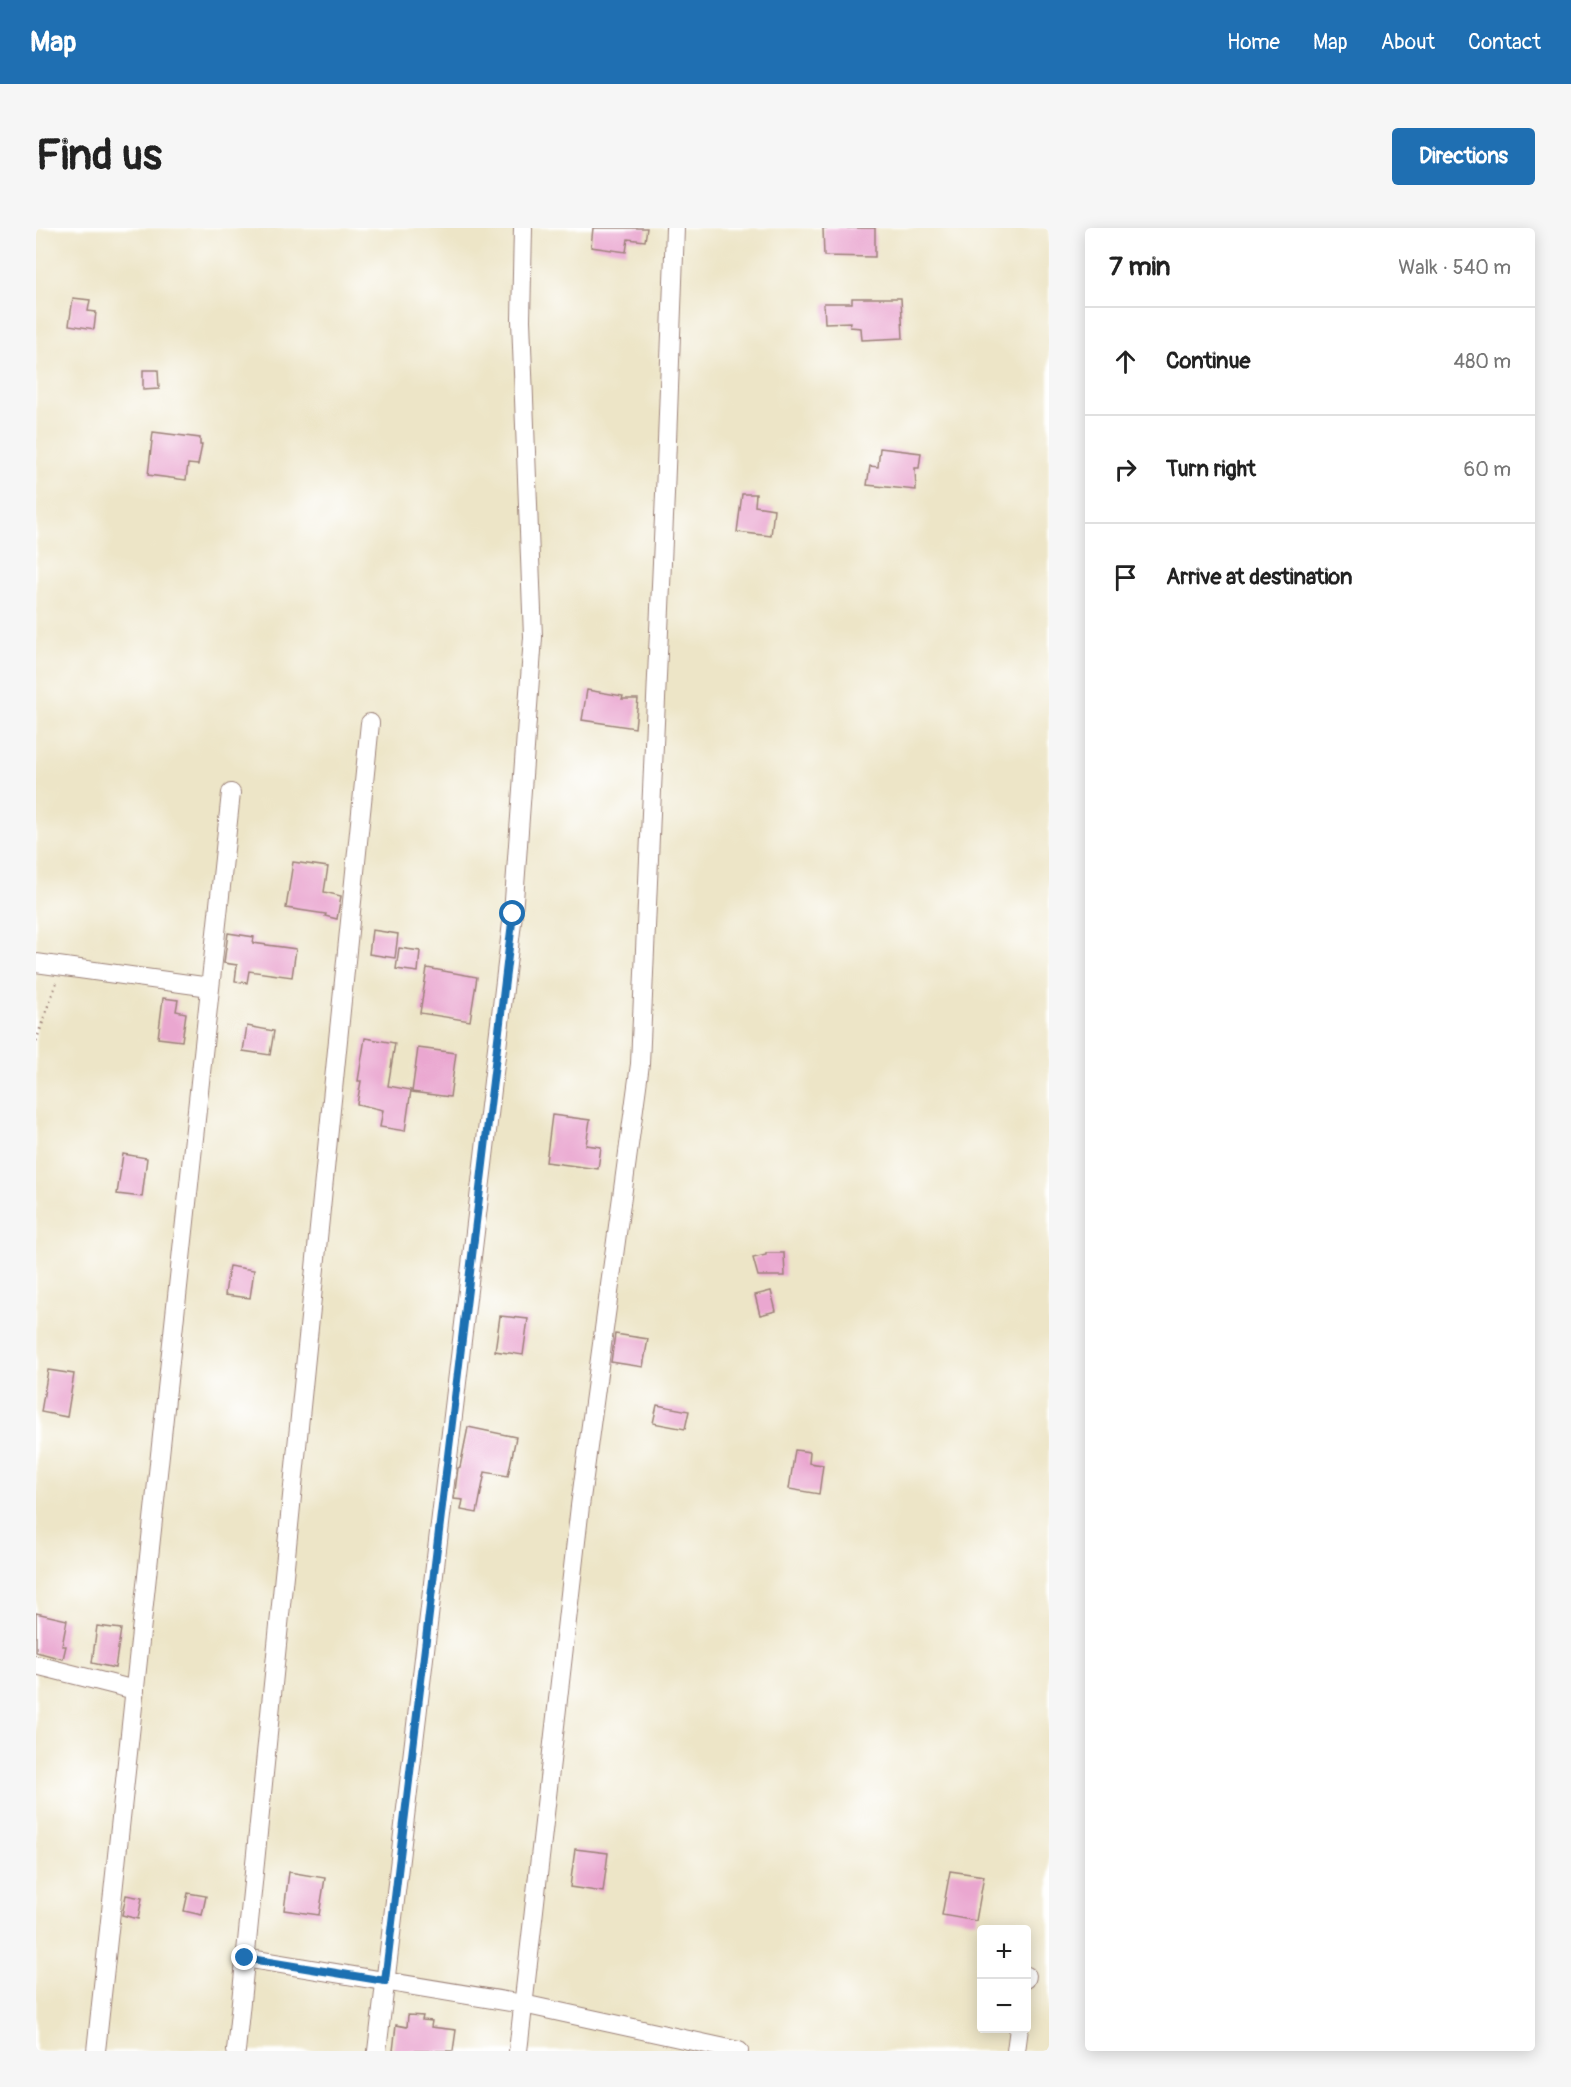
<!DOCTYPE html>
<meta charset="utf-8">
<style>
:root{--surface:#fff;--page:#f6f6f6;--text:#222;--muted:#767676;--line:#e0e0e0;--accent:#1f6fb2}
body{margin:0;font-family:Pangolin,sans-serif;background:var(--page);color:var(--text)}
.controls{position:absolute;right:18px;bottom:18px;display:grid;overflow:hidden;border-radius:6px;box-shadow:0 3px 15px #0003}
.controls button{width:54px;height:54px;display:grid;place-items:center;padding:0;border:0;border-bottom:2px solid var(--line);background:var(--surface);color:var(--text);font:30px sans-serif}
.stop{position:absolute;width:18px;height:18px;margin:-14px;border:4px solid #1f6fb2;border-radius:50%;background:#fff}
.stop.end{background:#1f6fb2;border-color:#fff;box-shadow:0 2px 6px #0008}
.list{margin:0;padding:0;list-style:none}
h2{display:flex;justify-content:space-between;align-items:center;height:78px;margin:0;padding:0 24px;font-size:26px}
h2 small{font-size:20px;font-weight:400;color:var(--muted)}
.list li{display:grid;grid-template-columns:39px 1fr auto;gap:18px;align-items:center;box-sizing:border-box;height:108px;padding:0 24px;border-top:2px solid var(--line)}
.list b{display:block;font-size:22px;white-space:nowrap}
.list em{font-size:20px;font-style:normal;color:var(--muted)}
.icon{flex:none;width:33px;height:33px;fill:none;stroke:currentColor;stroke-width:2;stroke-linecap:round;stroke-linejoin:round}
.map{position:relative;flex:none;width:1013px;height:1823px;overflow:hidden;border-radius:6px}
header{display:flex;align-items:center;gap:36px;box-sizing:border-box;height:84px;padding:0 30px;background:var(--accent);color:#fff}
header strong{font-size:28px}
nav{display:flex;gap:33px;margin-inline-start:auto;font-size:21px}
.intro{display:flex;align-items:center;justify-content:space-between;box-sizing:border-box;height:144px;padding:0 36px}
h1{margin:0;font-size:42px}
.button{padding:15px 27px;border-radius:6px;background:var(--accent);color:#fff;font-size:21px;font-weight:700}
main{display:flex;gap:36px;padding:0 36px}
aside{flex:1;background:var(--surface);border-radius:6px;box-shadow:0 3px 15px #0003}
.map>svg:first-child{display:block}
</style>
<header>
<strong>Map</strong>
<nav><a>Home</a><a>Map</a><a>About</a><a>Contact</a></nav>
</header>
<div class="intro"><h1>Find us</h1><a class="button">Directions</a></div>
<main>
<div class="map">
<svg width="1013" height="1823" viewBox="0 0 1013 1823">
<rect width="100%" height="100%" fill="#fff"/>
<filter id="ink" filterUnits="userSpaceOnUse"><feTurbulence type="fractalNoise" baseFrequency=".0167" numOctaves="2"/><feDisplacementMap in="SourceGraphic" scale="12" xChannelSelector="R" yChannelSelector="G"/><feConvolveMatrix kernelMatrix="1 2 1 2 8 2 1 2 1" color-interpolation-filters="sRGB"/></filter>
<filter id="wash" filterUnits="userSpaceOnUse"><feTurbulence type="fractalNoise" baseFrequency=".008" numOctaves="4" result="noise"/><feDisplacementMap in="SourceGraphic" scale="24" xChannelSelector="R" yChannelSelector="G"/><feGaussianBlur stdDeviation="1.35" result="paint"/><feColorMatrix in="noise" values="0 0 0 0 0 0 0 0 0 0 0 0 0 0 0 0 0 1.4 0 .05"/><feComposite in="paint" operator="in"/></filter>
<g filter="url(#wash)">
<rect width="100%" height="100%" fill="#ede5c7"/>
<g id="blocks">
<g fill="#eaa7d0">
<path d="M557 0H611L609 13 592 11 590 24 555 19Z"/>
<path d="M787 0H839V29L788 28Z"/>
<path d="M37 70 54 72 52 83 60 84 58 101 33 97Z"/>
<path d="M816 70H865L867 110 826 112 825 100 814 99 815 94 789 95 788 75H816Z"/>
<path d="M107 142H122L123 161 107 162Z"/>
<path d="M117 204 164 210V217H166L162 237 152 236 150 252 112 247Z"/>
<path d="M844 220 885 225 883 240H879L880 262 831 257 834 238 842 239Z"/>
<path d="M706 266H720L719 278 738 281 735 308 701 304Z"/>
<path d="M551 462 587 468 586 471H602L599 500 546 492Z"/>
<path d="M257 634 292 639 288 664 305 668 301 691 289 688 290 686 250 680Z"/>
<path d="M336 702 362 706 359 730 333 726Z"/>
<path d="M192 705 218 709 217 715 260 721 256 749 213 743 211 755 199 753 201 737 188 735Z"/>
<path d="M363 720 384 723 382 744 360 741Z"/>
<path d="M391 740 441 749 434 793 384 785Z"/>
<path d="M127 770 142 772 140 783 150 785 146 813 122 810Z"/>
<path d="M211 798 238 803 234 827 207 823Z"/>
<path d="M329 810 359 815 352 858 375 862 369 903 344 899 347 882 321 876 325 853H322Z"/>
<path d="M382 820 420 825 414 869 376 864Z"/>
<path d="M516 887 554 892 550 917 565 919 562 941 510 934Z"/>
<path d="M87 926 111 930 106 969 81 966Z"/>
<path d="M730 1025H748L749 1048H722L717 1030 730 1027Z"/>
<path d="M193 1038 218 1042 214 1070 189 1067Z"/>
<path d="M735 1063 740 1083 724 1087 719 1067Z"/>
<path d="M464 1088 492 1091 487 1127 459 1123Z"/>
<path d="M579 1106 612 1111 607 1139 575 1134Z"/>
<path d="M12 1142 38 1146 31 1189 5 1184Z"/>
<path d="M621 1177 653 1183 649 1201 617 1195Z"/>
<path d="M432 1199 480 1209 472 1248 449 1244 441 1285 425 1282 427 1272 418 1271 422 1240 424 1239Z"/>
<path d="M759 1222 774 1224 773 1235 787 1237 783 1266 753 1261Z"/>
<path d="M0 1385 31 1392 26 1418H30L27 1431 0 1424Z"/>
<path d="M61 1398 85 1401 79 1440 56 1435Z"/>
<path d="M539 1621 572 1625 567 1664 534 1659Z"/>
<path d="M914 1643 948 1648 940 1693 906 1687Z"/>
<path d="M253 1644 289 1650 283 1687 248 1682Z"/>
<path d="M152 1665 170 1668 166 1687 148 1683Z"/>
<path d="M90 1667 106 1670 102 1691 86 1687Z"/>
<path d="M372 1787 387 1788 386 1792 396 1793 395 1799 420 1802 417 1823H357L360 1797 371 1799Z"/>
</g>
</g>
</g>
<g filter="url(#ink)">
<use href="#blocks" fill-opacity="0" stroke="#9c8279" stroke-width="1.5"/>
<g fill="none" stroke-linecap="round" stroke-linejoin="round">
<defs>
<g id="minor">
<path d="M0 735 174 759"/>
<path d="M0 1437 99 1462"/>
<path d="M209 1730 487 1776 703 1823"/>
<path d="M990 1751 991 1748"/>
<path d="M60 1823 195 565"/>
<path d="M200 1823 334 495"/>
<path d="M341 1823 477 686 497 409 485 92 487 0"/>
<path d="M482 1823 544 1278 604 836 629 266 639 0"/>
<path d="M980 1823 983 1800"/>
</g>
</defs>
<use href="#minor" stroke="#9c8279" stroke-width="20"/>
<path stroke="#9c8279" stroke-width="3" stroke-dasharray="1.5 4.5" stroke-linecap="butt" d="M0 813 21 753"/>
<use href="#minor" stroke="#fff" stroke-width="18"/>
</g>
</g>
<g fill="none" stroke-linecap="round" stroke-linejoin="round" filter="url(#ink)">
<path stroke="#1f6fb2" stroke-width="8" d="M209 1730 349 1753 477 686"/>
</g>
</svg>
<div class="controls">
<button>+</button>
<button>−</button>
</div>
<div class="stop" style="left:477px;top:686px"></div>
<div class="stop end" style="left:209px;top:1730px"></div>
</div>
<aside>
<h2>7 min<small>Walk · 540 m</small></h2>
<ul class="list">
<li><svg class="icon" aria-label="ahead" viewBox="0 0 24 24"><path d="M12 20V5M6 11l6-6 6 6"/></svg><div><b>Continue</b></div><em>480 m</em></li>
<li><svg class="icon" aria-label="right" viewBox="0 0 24 24"><path d="M7 20v-9h11M14 6l5 5-5 5"/></svg><div><b>Turn right</b></div><em>60 m</em></li>
<li><svg class="icon" aria-label="arrive" viewBox="0 0 24 24"><path d="M6 21V4h12l-3 4 3 4H6"/></svg><div><b>Arrive at destination</b></div></li>
</ul>
</aside>
</main>
